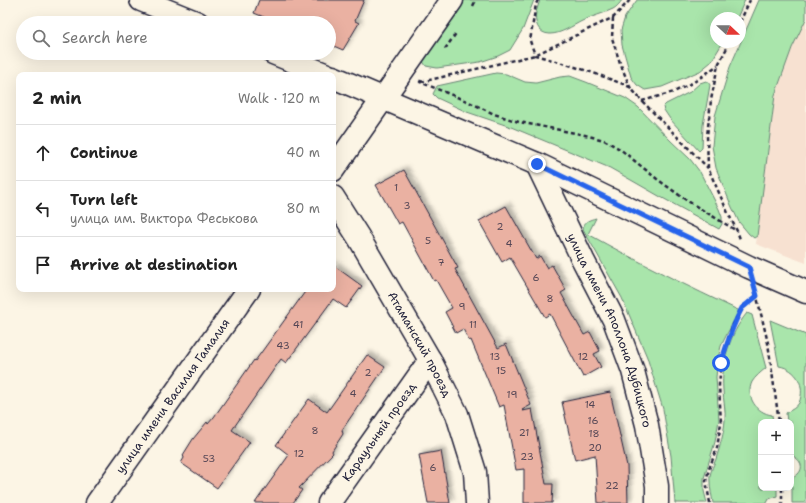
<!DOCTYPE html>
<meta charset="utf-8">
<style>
:root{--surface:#fff;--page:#f6f6f6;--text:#222;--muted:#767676;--line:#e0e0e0}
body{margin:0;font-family:"Shantell Sans",sans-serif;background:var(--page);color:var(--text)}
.controls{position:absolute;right:12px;bottom:12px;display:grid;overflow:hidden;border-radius:8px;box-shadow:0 4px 16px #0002}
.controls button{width:36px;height:36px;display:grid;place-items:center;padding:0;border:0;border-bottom:1px solid var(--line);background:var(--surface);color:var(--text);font:20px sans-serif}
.compass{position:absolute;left:710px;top:12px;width:36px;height:36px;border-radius:50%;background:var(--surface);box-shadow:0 4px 16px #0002;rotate:112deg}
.stop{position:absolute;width:12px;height:12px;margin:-9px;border:3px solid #2563eb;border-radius:50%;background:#fff}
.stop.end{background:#2563eb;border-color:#fff;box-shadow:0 1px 4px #0008}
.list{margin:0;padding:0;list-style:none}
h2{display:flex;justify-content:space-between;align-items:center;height:52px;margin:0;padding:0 16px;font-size:17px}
h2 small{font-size:13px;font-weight:400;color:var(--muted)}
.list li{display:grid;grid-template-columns:26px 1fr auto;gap:12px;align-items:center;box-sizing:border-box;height:56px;padding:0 16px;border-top:1px solid var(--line)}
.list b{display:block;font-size:15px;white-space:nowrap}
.list p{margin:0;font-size:13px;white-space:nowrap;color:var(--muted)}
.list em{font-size:13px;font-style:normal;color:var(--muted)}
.icon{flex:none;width:22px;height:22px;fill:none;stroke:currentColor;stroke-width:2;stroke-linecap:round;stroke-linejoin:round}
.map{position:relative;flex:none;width:806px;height:503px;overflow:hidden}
.search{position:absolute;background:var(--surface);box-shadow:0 4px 16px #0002;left:16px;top:16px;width:320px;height:44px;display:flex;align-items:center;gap:10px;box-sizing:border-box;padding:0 14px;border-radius:22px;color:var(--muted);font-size:15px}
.panel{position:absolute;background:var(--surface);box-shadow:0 4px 16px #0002;left:16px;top:72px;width:320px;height:220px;border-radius:8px}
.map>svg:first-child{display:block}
</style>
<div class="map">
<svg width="806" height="503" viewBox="0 0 806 503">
<defs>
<filter id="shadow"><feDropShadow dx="3.5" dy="-3.5" stdDeviation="2" flood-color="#0004"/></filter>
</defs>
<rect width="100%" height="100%" fill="#fcf5e5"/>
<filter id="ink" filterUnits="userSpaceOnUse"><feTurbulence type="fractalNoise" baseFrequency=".025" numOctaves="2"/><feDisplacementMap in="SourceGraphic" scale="8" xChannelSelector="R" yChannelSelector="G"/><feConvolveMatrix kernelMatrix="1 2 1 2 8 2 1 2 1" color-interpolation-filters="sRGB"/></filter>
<g filter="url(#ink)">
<path fill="#f7e1d1" d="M806 19V263L756 244 775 95 792 48Z"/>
<g fill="#a9e5ab" stroke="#668473">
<path d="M459 0H534L523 29 510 50 498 56 480 62 437 68 426 66 422 60Z"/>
<path d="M540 0H622C620 3 617 7 613 9 603 14 592 16 582 21 572 26 561 34 550 34 538 34 534 22 536 12 537 8 539 4 540 0Z"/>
<path d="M637 0H745L737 18H716V42H723L711 62 700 71 662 87 645 90 637 85 631 77 622 45 621 30 625 17Z"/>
<path d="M759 0H806V19L792 48 775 95 757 236 754 238 749 234 739 222 731 205 716 168 712 146 715 116 730 67Z"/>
<path d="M496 73 506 74 525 82 536 83 560 77 570 76 586 82 625 98 638 107 671 141 690 159 700 172 719 209 722 217V224L719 229 659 196 610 168 511 127 467 112 437 98 433 94 437 86Z"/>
<path d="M706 81 708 82 710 85 703 125 702 148 699 151 670 119 664 110 663 107 666 104 690 92 700 83Z"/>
<path d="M596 218 588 234C638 262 689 287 740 311L727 334 721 346 718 359 716 377 719 420 715 442 704 478V491L707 503H675L671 456 663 409 647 357 622 298 583 229C584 221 589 220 596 218Z"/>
<path d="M747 313 752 315 766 368C761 372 755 377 752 382 745 397 757 413 772 415L773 422H761V488H777V496L769 499 767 503H713C712 496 710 489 710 482 709 473 713 467 716 459 720 446 724 433 725 420 726 410 723 400 723 390 721 362 729 335 747 313Z"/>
<path d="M770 320 806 335V503H792V478C805 472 804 461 791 455V422H787L786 413C791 410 796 408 799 403 806 386 797 369 779 366Z"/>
</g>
<g fill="#eab1a2" stroke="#22223b" filter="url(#shadow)">
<path d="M259 0H364L355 21 359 23 343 50 329 44V23H274L271 20 254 13Z"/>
<path d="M404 170 458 268 455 269 498 348 506 344 531 405 522 410 523 411 532 409 546 484H553L552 503H524V469L516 470 504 405 499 407 471 340 469 341 463 329 456 333 445 312 452 308 436 280 434 281 402 222 398 224 376 185Z"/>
<path d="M506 206 536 259 540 256 547 268 552 265 566 290 561 293 584 335 590 332 600 351 594 354 601 367 583 377 550 314 545 317 510 257 502 262 479 221Z"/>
<path d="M333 265 362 286 346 308 333 299 286 363 281 359 232 430 250 442 217 488 181 463 184 458 183 455 193 439 207 422 208 424 214 417 254 360 255 361 307 289H333Z"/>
<path d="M367 355 385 367 342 430 343 434 332 451 333 453 299 488 302 490 293 503H255L289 455 276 445 309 399 327 412Z"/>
<path d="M610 392 627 466 628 503H598L595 455 575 460 562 402Z"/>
<path d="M441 451 450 503H428L419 455Z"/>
</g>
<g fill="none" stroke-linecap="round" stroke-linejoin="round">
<defs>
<g id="minor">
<path d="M141 0 198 23"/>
<path d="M273 53 327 75"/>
<path d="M333 77 537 164 749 267 806 292"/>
<path id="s1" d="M537 164 583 260 614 320 633 371 647 425 657 486V503"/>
<path d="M333 170 452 0"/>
<path id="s2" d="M333 197 359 238 430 360 457 414 475 472 477 503"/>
<path id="s3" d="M97 503 249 289"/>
<path id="s4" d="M329 503 430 360"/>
</g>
</defs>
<use href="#minor" stroke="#22223b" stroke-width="25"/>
<g stroke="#22223b" stroke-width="2.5" stroke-dasharray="4 3" stroke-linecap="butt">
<path d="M538 0 536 4 530 41 535 55C567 64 599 74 630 87"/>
<path d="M473 6 476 0"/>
<path d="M613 18 612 38 620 63 630 87 642 101 708 168"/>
<path d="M740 22 750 0"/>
<path d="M730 42 718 65 711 100 707 136 708 168 728 213 737 231 740 239"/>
<path d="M445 49 457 32"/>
<path d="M421 80 420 82 469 102 494 114 519 122 585 135 604 140 620 149 657 179 686 200 737 231"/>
<path d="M421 82 535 55 614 17 630 0"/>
<path d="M642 101 674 92 694 82 718 65"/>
<path d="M756 293 768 343 779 422"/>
<path d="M782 488V503"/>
<path d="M710 503 706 481 709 469 717 448 721 423 719 385 721 363 733 325 742 308 757 296"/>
</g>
<use href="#minor" stroke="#fcf5e5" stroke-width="22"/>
</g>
</g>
<g fill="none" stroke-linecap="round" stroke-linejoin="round" filter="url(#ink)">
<path stroke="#2563eb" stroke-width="5" d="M537 164 749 267 757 296 742 308C732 326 727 344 721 363"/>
</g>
<g text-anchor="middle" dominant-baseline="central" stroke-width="3" stroke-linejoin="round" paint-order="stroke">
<g font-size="10" fill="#544655">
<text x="396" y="187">1</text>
<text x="407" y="205">3</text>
<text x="500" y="226">2</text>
<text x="428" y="240">5</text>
<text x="509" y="243">4</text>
<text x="441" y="262">7</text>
<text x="536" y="277">6</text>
<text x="550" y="298">8</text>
<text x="462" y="306">9</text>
<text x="298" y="324">41</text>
<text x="473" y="324">11</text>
<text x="283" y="345">43</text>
<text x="495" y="356">13</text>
<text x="583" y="356">12</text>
<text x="501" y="370">15</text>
<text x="368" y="372">2</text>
<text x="353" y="393">4</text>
<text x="512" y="394">19</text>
<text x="590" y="404">14</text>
<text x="593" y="420">16</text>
<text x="315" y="430">8</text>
<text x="524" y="432">21</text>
<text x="594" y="433">18</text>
<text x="595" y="447">20</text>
<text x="299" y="453">12</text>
<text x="527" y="456">23</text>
<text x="209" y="458">53</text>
<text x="433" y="467">6</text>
<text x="612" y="485">22</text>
</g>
<g font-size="12" fill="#22223b" stroke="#fcf5e5">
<text stroke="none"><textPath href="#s1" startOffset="182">улица имени Аполлона Дубицкого</textPath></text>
<text stroke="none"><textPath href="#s2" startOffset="171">Атаманский проезд</textPath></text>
<text stroke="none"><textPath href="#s3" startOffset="131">улица имени Василия Гамалия</textPath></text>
<text stroke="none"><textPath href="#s4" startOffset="87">Караульный проезд</textPath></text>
</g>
</g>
</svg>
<div class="controls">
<button>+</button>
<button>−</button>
</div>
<svg class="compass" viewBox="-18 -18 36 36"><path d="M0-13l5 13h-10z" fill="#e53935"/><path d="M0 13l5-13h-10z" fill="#767676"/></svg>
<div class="stop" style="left:721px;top:363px"></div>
<div class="stop end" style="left:537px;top:164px"></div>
<div class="search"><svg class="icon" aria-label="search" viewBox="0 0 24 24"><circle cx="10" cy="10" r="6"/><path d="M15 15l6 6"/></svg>Search here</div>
<section class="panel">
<h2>2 min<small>Walk · 120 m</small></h2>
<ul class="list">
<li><svg class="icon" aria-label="ahead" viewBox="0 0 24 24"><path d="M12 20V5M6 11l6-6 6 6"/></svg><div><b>Continue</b></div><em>40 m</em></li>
<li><svg class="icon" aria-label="left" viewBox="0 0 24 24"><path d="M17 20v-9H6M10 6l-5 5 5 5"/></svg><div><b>Turn left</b><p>улица им. Виктора Феськова</p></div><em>80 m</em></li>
<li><svg class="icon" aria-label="arrive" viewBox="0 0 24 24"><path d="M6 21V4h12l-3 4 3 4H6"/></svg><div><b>Arrive at destination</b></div></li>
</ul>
</section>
</div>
